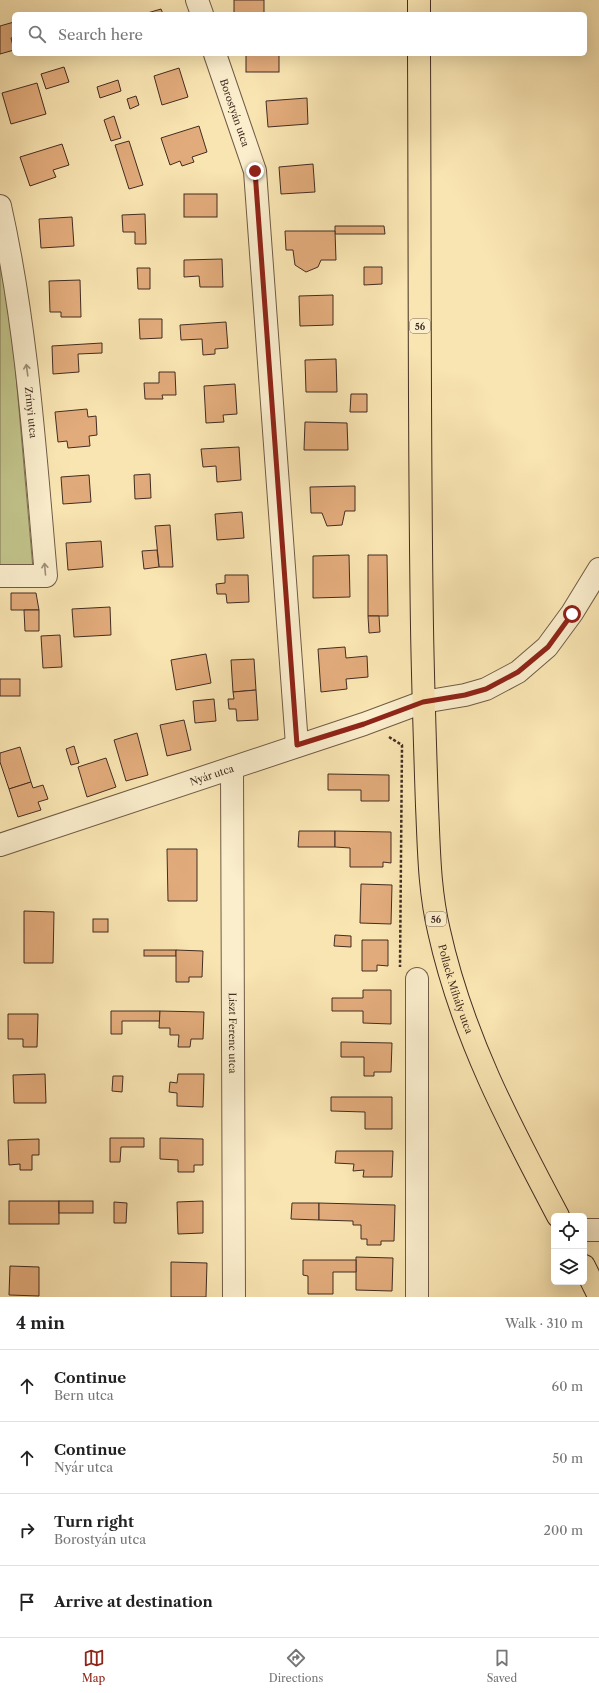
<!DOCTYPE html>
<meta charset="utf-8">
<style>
:root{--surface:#fff;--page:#f6f6f6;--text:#222;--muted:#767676;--line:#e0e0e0;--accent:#8f2418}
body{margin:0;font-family:"Libre Caslon Text",serif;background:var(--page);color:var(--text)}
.controls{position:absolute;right:12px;bottom:12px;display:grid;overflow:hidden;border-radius:6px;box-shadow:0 4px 16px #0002}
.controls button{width:36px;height:36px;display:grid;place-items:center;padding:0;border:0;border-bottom:1px solid var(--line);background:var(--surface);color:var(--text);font:20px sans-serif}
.stop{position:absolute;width:12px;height:12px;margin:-9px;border:3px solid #8f2418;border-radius:50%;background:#fff}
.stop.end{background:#8f2418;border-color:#fff;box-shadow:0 1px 4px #0008}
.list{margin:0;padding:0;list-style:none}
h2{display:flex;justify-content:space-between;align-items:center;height:52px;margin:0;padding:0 16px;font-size:17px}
h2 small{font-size:13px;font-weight:400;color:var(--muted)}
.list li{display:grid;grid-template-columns:26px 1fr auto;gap:12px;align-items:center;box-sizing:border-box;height:72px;padding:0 16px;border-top:1px solid var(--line)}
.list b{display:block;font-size:15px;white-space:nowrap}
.list p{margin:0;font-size:13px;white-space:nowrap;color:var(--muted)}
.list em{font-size:13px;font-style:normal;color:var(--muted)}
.icon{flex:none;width:22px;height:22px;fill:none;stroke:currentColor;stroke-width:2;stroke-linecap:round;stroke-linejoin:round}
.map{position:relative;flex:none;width:599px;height:1297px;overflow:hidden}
.search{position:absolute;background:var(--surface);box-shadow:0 4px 16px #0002;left:12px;right:12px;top:12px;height:44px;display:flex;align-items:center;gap:10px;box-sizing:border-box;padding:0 14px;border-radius:6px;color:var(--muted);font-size:15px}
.sheet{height:340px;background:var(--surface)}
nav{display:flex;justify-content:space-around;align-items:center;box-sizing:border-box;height:56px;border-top:1px solid var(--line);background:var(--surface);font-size:11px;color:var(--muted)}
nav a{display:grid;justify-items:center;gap:2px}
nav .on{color:var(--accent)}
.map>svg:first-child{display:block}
</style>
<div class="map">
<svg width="599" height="1297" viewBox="0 0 599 1297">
<rect width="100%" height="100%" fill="#f9e5b2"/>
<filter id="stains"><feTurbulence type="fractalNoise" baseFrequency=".005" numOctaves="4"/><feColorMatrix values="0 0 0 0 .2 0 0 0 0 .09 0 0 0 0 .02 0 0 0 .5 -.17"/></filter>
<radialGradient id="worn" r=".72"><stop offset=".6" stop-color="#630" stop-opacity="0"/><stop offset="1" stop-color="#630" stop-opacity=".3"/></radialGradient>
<path fill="#c1c38a" stroke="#827856" d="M0 257 6 261 33 569H0Z"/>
<g fill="#e2ab7b" stroke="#422d22">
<rect x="234" y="0" width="30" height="14"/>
<path d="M161 9 163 14H144Z"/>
<path d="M14 22V37L11 38 14 50 0 54V26Z"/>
<rect x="246" y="54" width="33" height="18"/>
<path d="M64 67 69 82 46 89 41 74Z"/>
<path d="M179 68 188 97 162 105 154 76Z"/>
<path d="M118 80 121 91 100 98 97 87Z"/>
<path d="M37 83 46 114 11 124 2 93Z"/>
<path d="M136 96 139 105 130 109 127 99Z"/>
<path d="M307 98 308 124 268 127 266 101Z"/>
<path d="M114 116 121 138 111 141 104 120Z"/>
<path d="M199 126 207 152 192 157 194 162 182 166 180 161 170 165 161 138Z"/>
<path d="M129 141 143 185 129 189 115 145Z"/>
<path d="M62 144 69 165 53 170 56 177 30 186 20 157Z"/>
<path d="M313 164 315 192 281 194 279 167Z"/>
<rect x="184" y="194" width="33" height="23"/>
<path d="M145 214 146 244H135V232H123L122 215Z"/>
<path d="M72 217 74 246 41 248 39 219Z"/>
<path d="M335 226H384L385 234H335Z"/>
<path d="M285 231H335L336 260H321L318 267 306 272 295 265 293 250H286Z"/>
<path d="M222 259 223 287H200L199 276 184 277V260Z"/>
<path d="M364 267H382V284L364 285Z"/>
<path d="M137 268H150V289H138Z"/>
<path d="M80 280 81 317H61V312H50L49 281Z"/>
<path d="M333 295V325L300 326 299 296Z"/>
<path d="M139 319H162V338L140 339Z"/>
<path d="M226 322 228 348 215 349V354L203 355 202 339 181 340 180 325Z"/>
<path d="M102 343V353L78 354 79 372 53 374 52 346Z"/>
<path d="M336 359 337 392H306L305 360Z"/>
<path d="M159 372H175L176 395H162L163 399H145L144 383H159Z"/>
<path d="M235 384 237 414 223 415 224 422 206 423 204 386Z"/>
<path d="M351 394H367V412H350Z"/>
<path d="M87 409 88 417 96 416 97 435 89 436 90 446 68 448 67 441 58 442 55 412Z"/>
<path d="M305 422 347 423 348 450H304Z"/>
<path d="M239 447 241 480 217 482 216 466 203 467 201 449Z"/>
<path d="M150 474 151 498 135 499 134 475Z"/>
<path d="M89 475 91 502 63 504 61 477Z"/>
<path d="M355 486V511H345L342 525 327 526 322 513H311L310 487Z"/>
<path d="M242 512 244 538 217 540 215 514Z"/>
<path d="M170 525 173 567H159L155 526Z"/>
<path d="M101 541 103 567 68 570 66 543Z"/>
<path d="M157 550 159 567 144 569 142 551Z"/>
<path d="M349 555 350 597 313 598V556Z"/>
<path d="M368 555H387L388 616H368Z"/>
<path d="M225 575H248L249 602 227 603 226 594H217L216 584 225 583Z"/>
<path d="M11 593H36L39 610H11Z"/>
<path d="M110 607 111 635 74 637 72 609Z"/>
<path d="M24 610H39V631H25Z"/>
<path d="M368 616H379L380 632 369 633Z"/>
<path d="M60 635 62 667 43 668 41 636Z"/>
<path d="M345 647 346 658 367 656 368 677 346 679 347 689 321 692 318 649Z"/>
<path d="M206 654 211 683 176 690 171 660Z"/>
<path d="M254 659 256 690 233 692 231 660Z"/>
<rect x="0" y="679" width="20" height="17"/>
<path d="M256 690 258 720 237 721 236 709H229L228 699H234L233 692Z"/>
<path d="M214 699 216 721 195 723 193 701Z"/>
<path d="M184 720 191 750 167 756 160 725Z"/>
<path d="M137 733 148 775 126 781 114 740Z"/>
<path d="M74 746 79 763 71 765 66 749Z"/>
<path d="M20 747 31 782 9 789 0 762V753Z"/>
<path d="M106 758 116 787 87 797 78 767Z"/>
<path d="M328 774 389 775V801H361V790H328Z"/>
<path d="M31 782 33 788 43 785 48 799 38 802 41 810 18 817 9 789Z"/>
<path d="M299 831H335V847H298Z"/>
<path d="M335 831 391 832V863L383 862V867H350V848L335 847Z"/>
<path d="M167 849H197V901H168Z"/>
<path d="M361 884 392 885 391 924 360 923Z"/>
<path d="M24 911 54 912 53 963H24Z"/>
<rect x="93" y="919" width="15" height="13"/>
<path d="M335 935 351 936V947L334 946Z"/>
<path d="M362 940H388V966L377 965V971H362Z"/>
<rect x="144" y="950" width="32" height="6"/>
<path d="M176 950 203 951 202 977H189V982H176Z"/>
<path d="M363 990H391V1024L363 1023V1011H332V998H363Z"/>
<path d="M111 1011H160V1021H122V1034H111Z"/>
<path d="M160 1011 204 1012 203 1039H191L190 1047H178L179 1035H170V1028H159Z"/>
<path d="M8 1014H38L37 1047H23V1039H8Z"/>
<path d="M341 1042 392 1043 391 1072H374V1076H364V1057H341Z"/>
<path d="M45 1074 46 1103H14L13 1075Z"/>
<path d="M178 1074H204L203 1107 177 1106V1093L169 1092 170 1082 177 1083Z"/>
<path d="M113 1076H123L122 1092 112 1091Z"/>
<path d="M331 1097H392V1129H365V1112L331 1111Z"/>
<path d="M110 1138H144V1147H121L120 1162H110Z"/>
<path d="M160 1138 203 1139V1165H194V1172H178V1160L160 1159Z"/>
<path d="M39 1139V1155H32V1170H20V1164L9 1165 8 1140Z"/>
<path d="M336 1151H393L392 1177H363L364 1170 353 1171 354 1164 335 1163Z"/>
<rect x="9" y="1201" width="50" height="23"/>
<rect x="59" y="1201" width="34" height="12"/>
<path d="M203 1201V1233L178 1234 177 1202Z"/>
<path d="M114 1202 127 1203 126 1223H114Z"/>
<path d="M292 1203H319V1220L291 1219Z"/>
<path d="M319 1203 395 1205 394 1241H381V1245H367V1239H361V1225H353V1221L319 1220Z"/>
<path d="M356 1257 393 1258 392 1291 356 1290Z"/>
<path d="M303 1260H356V1272H333V1294H308V1276L303 1275Z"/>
<path d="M171 1262 207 1263 206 1297H171Z"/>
<path d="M10 1266 39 1267V1296L9 1295Z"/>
</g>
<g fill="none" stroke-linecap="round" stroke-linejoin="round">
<defs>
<g id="minor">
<path d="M197 0 202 14"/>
<path id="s1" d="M215 54 255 171 297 745"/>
<path id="s2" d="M0 206C27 327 35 452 46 576H0"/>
<path id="s3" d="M232 768 234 1297"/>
<path id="s4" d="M0 845 364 724 423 702 465 695 486 689 518 672 547 647 572 613 599 569"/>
<path d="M417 979V1297"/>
<path d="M584 1230H599"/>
</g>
<g id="major">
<path d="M419 0V14"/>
<path id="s5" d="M419 54C420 245 419 436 422 627 423 687 425 746 427 806 429 848 429 889 439 931 462 1035 508 1122 558 1216"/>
<path d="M584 1266 599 1296"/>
</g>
</defs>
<use href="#minor" stroke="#705b46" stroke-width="24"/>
<use href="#major" stroke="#422d22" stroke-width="24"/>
<path stroke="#422d22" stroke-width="2.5" stroke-dasharray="3 2" stroke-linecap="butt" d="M389 737 402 745 400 967"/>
<use href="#minor" stroke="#fbeecd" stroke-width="22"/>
<use href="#major" stroke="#f9e5b2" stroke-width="22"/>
</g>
<defs><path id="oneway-shaft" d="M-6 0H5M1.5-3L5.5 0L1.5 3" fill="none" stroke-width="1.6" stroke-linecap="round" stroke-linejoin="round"/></defs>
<g stroke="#9e8e78">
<use href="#oneway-shaft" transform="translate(27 370) rotate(-98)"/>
<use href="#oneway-shaft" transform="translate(45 569) rotate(-95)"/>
</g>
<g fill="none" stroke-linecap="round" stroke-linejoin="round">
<path stroke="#8f2418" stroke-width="5" d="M255 171 297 745 364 724 423 702 465 695 486 689 518 672 548 647 572 614"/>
</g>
<g text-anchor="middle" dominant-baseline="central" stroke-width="3" stroke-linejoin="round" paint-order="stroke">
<g fill="#fbeecd" stroke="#7a6755" stroke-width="1">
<rect x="410" y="319" width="20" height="14" rx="3"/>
<rect x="426" y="912" width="20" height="14" rx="3"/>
</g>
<g font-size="9" font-weight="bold" fill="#422d22">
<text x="420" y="326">56</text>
<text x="436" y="919">56</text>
</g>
<g font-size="10" fill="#422d22" stroke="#fbeecd">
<text stroke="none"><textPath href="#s1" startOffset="62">Borostyán utca</textPath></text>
<text stroke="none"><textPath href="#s2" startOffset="209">Zrínyi utca</textPath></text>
<text stroke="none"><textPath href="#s4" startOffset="223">Nyár utca</textPath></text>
<text stroke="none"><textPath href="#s5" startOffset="938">Pollack Mihály utca</textPath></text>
<text stroke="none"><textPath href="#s3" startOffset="265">Liszt Ferenc utca</textPath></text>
</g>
</g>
<rect width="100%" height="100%" filter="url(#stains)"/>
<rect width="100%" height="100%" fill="url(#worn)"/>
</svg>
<div class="controls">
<button><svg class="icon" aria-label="locate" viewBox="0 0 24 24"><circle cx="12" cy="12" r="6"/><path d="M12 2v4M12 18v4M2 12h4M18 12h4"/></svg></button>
<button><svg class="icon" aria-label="layers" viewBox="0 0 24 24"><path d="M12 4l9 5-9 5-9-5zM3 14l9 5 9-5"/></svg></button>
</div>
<div class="stop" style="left:572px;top:614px"></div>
<div class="stop end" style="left:255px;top:171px"></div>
<div class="search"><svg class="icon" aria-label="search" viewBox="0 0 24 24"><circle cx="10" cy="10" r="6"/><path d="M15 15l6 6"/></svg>Search here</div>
</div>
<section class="sheet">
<h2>4 min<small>Walk · 310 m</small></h2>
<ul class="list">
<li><svg class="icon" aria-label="ahead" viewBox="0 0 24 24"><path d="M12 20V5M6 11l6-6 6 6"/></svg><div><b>Continue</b><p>Bern utca</p></div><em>60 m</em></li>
<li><svg class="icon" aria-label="ahead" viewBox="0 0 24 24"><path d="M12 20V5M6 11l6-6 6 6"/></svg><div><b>Continue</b><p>Nyár utca</p></div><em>50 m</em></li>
<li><svg class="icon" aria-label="right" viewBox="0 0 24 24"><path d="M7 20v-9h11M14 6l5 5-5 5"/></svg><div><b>Turn right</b><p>Borostyán utca</p></div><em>200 m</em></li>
<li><svg class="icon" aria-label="arrive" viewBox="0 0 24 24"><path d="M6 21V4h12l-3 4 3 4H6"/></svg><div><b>Arrive at destination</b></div></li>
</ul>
</section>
<nav>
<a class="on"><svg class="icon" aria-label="map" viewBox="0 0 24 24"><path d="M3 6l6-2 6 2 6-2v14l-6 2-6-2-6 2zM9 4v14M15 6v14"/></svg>Map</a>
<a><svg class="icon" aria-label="directions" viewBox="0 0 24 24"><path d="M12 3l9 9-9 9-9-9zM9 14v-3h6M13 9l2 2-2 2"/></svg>Directions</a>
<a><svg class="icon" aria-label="saved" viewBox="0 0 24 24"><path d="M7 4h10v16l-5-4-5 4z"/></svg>Saved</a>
</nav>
